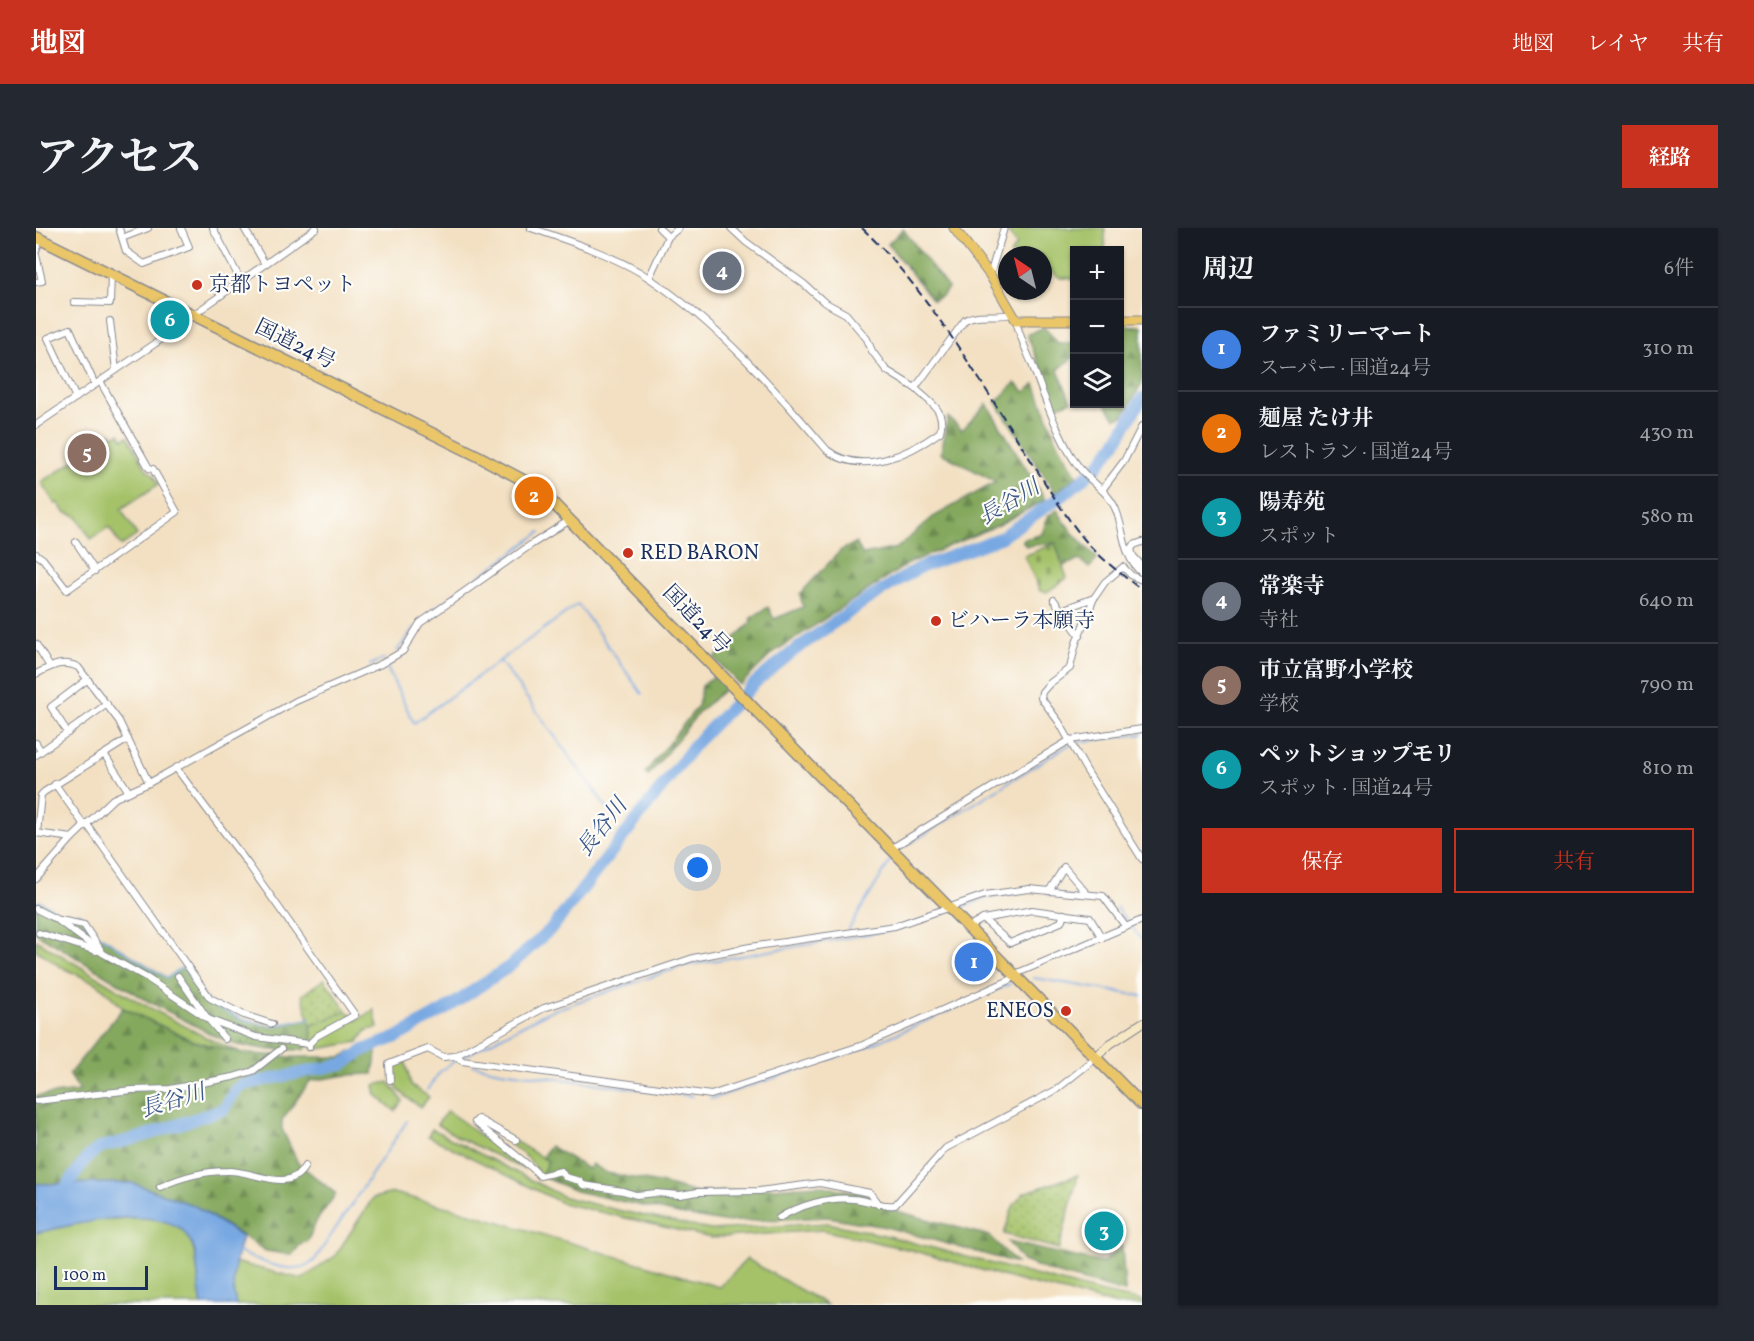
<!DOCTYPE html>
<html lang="ja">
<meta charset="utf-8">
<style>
:root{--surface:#171b24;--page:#242831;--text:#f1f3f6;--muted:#9ea1a6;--line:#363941;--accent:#c8321e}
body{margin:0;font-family:Vollkorn,"Noto Serif JP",serif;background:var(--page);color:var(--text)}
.controls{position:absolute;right:18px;top:18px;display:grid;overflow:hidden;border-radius:0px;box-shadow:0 2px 4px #0004}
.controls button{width:54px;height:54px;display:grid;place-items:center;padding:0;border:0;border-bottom:2px solid var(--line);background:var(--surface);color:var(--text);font:30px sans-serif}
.compass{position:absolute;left:962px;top:18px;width:54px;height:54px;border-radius:50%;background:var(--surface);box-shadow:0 2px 4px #0004;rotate:325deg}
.scale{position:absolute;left:18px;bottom:15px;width:94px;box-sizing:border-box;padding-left:6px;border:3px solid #1b2f5e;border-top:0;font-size:16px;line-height:21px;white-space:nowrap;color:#1b2f5e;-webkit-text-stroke:4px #fdfcf7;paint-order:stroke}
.you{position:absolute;left:662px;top:640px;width:21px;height:21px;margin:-15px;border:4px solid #fff;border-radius:50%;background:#1a73e8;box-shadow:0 0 0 9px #1a73e833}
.badge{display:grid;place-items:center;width:39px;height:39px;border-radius:50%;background:var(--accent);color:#fff;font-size:20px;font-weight:700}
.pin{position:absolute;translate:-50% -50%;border:3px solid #fff;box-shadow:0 2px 6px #0006}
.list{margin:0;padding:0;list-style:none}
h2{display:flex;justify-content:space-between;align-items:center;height:78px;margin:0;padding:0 24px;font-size:26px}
h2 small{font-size:20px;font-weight:400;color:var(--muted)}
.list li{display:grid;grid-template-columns:39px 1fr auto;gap:18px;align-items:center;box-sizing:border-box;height:84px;padding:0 24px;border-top:2px solid var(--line)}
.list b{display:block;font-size:22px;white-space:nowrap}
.list p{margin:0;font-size:20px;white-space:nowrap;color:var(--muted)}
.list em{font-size:20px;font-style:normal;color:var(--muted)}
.actions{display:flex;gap:12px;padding:18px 24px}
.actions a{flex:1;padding:14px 0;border:2px solid var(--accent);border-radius:0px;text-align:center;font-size:21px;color:var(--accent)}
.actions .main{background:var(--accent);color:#fff}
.icon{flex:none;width:33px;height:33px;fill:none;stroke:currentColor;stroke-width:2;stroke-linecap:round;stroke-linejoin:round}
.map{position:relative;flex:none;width:1106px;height:1077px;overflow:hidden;border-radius:0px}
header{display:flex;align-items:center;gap:36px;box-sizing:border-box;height:84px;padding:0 30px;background:var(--accent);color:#fff}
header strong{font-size:28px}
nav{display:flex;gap:33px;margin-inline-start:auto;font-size:21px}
.intro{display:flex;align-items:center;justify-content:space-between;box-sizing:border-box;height:144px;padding:0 36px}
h1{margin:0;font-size:42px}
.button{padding:15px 27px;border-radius:0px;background:var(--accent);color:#fff;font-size:21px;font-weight:700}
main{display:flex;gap:36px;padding:0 36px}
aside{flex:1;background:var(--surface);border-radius:0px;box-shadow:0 2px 4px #0004}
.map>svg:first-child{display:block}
</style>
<header>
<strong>地図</strong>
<nav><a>地図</a><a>レイヤ</a><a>共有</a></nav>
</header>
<div class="intro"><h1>アクセス</h1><a class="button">経路</a></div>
<main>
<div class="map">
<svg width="1106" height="1077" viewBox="0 0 1106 1077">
<defs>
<pattern id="forest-firs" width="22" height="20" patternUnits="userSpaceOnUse" patternTransform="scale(1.5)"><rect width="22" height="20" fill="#84a85d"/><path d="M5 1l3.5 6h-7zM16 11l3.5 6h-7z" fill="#6b8950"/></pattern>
<pattern id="cemetery-stones" width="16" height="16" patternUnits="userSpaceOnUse" patternTransform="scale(1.5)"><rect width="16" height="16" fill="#a5c269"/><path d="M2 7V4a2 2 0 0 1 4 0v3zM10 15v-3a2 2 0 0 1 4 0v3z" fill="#869e5a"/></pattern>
<pattern id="park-dots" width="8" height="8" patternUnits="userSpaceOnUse" patternTransform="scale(1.5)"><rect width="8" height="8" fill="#a5c269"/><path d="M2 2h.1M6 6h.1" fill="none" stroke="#869e5a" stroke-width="1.8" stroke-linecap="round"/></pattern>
</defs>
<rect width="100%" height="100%" fill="#fdfcf7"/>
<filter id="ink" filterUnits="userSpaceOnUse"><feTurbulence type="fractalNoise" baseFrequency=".0167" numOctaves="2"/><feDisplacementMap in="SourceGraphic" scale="12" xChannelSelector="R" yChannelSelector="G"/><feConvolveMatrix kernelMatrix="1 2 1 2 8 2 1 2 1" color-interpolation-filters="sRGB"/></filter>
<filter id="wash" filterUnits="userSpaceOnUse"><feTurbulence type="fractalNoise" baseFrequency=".008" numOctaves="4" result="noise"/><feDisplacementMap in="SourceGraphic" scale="24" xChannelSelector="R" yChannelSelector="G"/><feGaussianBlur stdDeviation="1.35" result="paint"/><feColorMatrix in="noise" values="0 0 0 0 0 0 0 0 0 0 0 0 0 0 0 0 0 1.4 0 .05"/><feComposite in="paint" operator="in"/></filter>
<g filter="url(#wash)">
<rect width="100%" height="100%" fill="#f3e0c2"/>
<g fill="#a5c269" stroke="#607864" stroke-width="1.5">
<path d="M973 0H1069V22H1038V52L1034 50H1024L1007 37V27H974L981 17 972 4Z"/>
<path d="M75 205 77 208 84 205 87 211 92 208 111 242 117 246 123 256 85 281 101 307 85 318 73 299 55 311 40 288 28 284 22 275 19 276 5 254 70 213 68 209Z"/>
<path d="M0 712 103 774 175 812 206 825 157 813 87 780 62 756 27 740 0 722Z"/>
<path d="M338 782 342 800 331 802 322 814 276 822 275 798 311 783 321 792Z"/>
<path d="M369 832 375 857 393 869 385 879C367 867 355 861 357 837Z"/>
<path d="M353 854 367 873 359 883 340 867 338 857Z"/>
<path d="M411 883 427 894 489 942 422 909 401 896Z"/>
<path d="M440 890 512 933 505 948 493 931Z"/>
<path d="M396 901 528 969 581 982 675 1002 792 995 848 1007 1063 1064 1106 1073V1077H1082L991 1055 875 1022 786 1002 675 1010 526 975 392 908Z"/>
<path d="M357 965 427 983 683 1059 711 1031 791 1077H200L196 1061 198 1034 266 1051 299 1028 337 970Z"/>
<path d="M113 989C122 992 137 994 145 1000 163 1013 161 1056 166 1077H0V1005L59 992Z"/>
</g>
<g fill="url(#forest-firs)" stroke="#506c5e" stroke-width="1.5">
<path d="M867 1 912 60 906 68 897 72 852 16Z"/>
<path d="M1084 97 1106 98V155L1087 188 1079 190 1069 176H1084Z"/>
<path d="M1008 99 1022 115H1038V129L1022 142 1035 173 1020 179 991 107Z"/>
<path d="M979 155 989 164 999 156 1021 213 1041 248 1019 265 960 174Z"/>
<path d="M951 176 1009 272 962 297 873 335 738 424 704 457 678 430 715 395V390L732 379 738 391 767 379 764 366 805 322 820 315 827 327 861 320 897 289 960 254 905 225 912 189 926 202Z"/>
<path d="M1021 282 1035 303 1062 331 1053 340 1044 332 1027 338 1019 315 990 318 986 312 1006 306 1012 288Z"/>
<path d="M678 448 691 459 664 483 612 548 609 545 662 478 666 458Z"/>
<path d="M4 673 34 690 43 684 55 702 131 750 147 739 172 774 206 791 237 799 273 791 275 798 277 814 267 822H235L201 817 177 807 112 773 0 705V677Z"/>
<path d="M87 780 157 813 206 825 257 829H305L339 812 342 816 337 846 311 847 274 853 246 892V901L262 935 300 966 281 992 272 1012 263 1018 256 1027 230 1023 159 978 96 955 0 956V868L44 863 33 846Z"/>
<path d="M514 918 552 941 556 936 571 945 628 956 661 965 783 957 837 967 848 978 857 982 953 1008 981 1035 850 999 792 989 687 994 647 987 540 963 505 948 512 933 506 929Z"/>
<path d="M972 1014 1066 1035 1086 1018 1089 1064 1019 1045 987 1033Z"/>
</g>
<path fill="url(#cemetery-stones)" stroke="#607864" stroke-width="1.5" d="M1019 315 1031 350 1011 364 1004 363 988 328Z"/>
<g fill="url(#park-dots)" stroke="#607864" stroke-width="1.5">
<path d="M288 751 311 783 275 798 266 767Z"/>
<path d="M1042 947 1023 1021 968 1006 977 978 988 965Z"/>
</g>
<path fill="#78a8e2" stroke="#4a6ca0" stroke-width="1.5" d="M96 955 159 978 206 1009C199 1032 194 1053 200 1077H166C162 1063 162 1028 157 1018 154 1013 149 1003 144 1000 107 978 40 996 0 1005V956Z"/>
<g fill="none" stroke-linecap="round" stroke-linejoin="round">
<g stroke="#78a8e2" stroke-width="2">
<path d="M398 381 505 304"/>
<path d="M361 423 378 399"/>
<path d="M464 433 571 580"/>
<path d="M349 436 378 495 542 376 606 466"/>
<path d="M334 437 348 431"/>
<path d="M173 518 237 483"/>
<path d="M868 619 1031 518 1043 514 1106 506"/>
<path d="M1011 666 1067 674"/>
<path d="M0 677 4 673 34 690 43 684 55 702 131 750 147 739 172 775 206 791 229 797"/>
<path d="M928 679 950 670 984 665"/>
<path d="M1080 679 1106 712"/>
<path d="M812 702 855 632"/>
<path d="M998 750 1106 768"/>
<path d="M234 798 273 791"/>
<path d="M437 837 464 843 657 868"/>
<path d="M391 862 404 844 415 835 512 784 647 738 861 701 909 685"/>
<path d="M674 870H678L830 819 974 756"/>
<path d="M199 1023C221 1031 257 1051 278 1033L371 893"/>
</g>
<path stroke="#78a8e2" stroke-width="12" d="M23 969 49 932 60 922 66 919 105 909 188 881 200 861 206 857 307 836 328 822 361 809 410 781 474 738 517 699 661 514 721 453 759 422 829 373 883 340 964 310 1029 266 1061 239 1081 213 1106 170"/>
</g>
</g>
<g filter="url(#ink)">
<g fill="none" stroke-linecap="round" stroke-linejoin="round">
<defs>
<g id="street">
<path d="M83 0 90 23 108 36 153 19 145 0"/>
<path d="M177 0 205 53"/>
<path d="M208 0 229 36"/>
<path d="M495 0C531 12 582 29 613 50 682 96 738 160 791 222 825 249 874 226 904 204 910 181 894 175 879 160L929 92C942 84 960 90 975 86"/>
<path d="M623 0 632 9"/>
<path d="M695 0 710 14 768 56 788 74 810 86 831 111 836 123 850 142 879 160"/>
<path d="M86 10 112 0"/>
<path d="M0 23 4 12"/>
<path d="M0 27 6 53 0 54"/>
<path d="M954 47 968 0"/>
<path d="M613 50 632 9 643 0"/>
<path d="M38 74 74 75 75 46"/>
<path d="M980 92C983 107 990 122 996 136 1007 166 1026 221 1047 244 1058 256 1074 266 1080 282 1089 304 1086 328 1106 345"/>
<path d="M74 93 80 142"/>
<path d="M40 170 12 110 34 101 59 157"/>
<path d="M0 197 139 102 157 87 280 0"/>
<path d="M1066 262 1088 233 1106 198"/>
<path d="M40 314 59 343"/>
<path d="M0 326 7 331 31 362 141 284 117 241 113 240 64 153"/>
<path d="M1103 342 1106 338 1097 328 1095 321 1098 317 1106 314"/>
<path d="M1106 352 1096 348 1087 339 1069 354 1058 370 1040 415 1034 440 1013 456 1006 464 1005 470 1023 494 1049 540 1106 631"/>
<path d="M1018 372 1044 408"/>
<path d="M1025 382 1058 370"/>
<path d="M0 416 14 439"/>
<path d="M0 446C14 439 26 431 42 439L83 493 113 555"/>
<path d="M32 505 15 479 52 451"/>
<path d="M0 515 5 523"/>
<path d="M68 526 93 564"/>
<path d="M0 527 71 476"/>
<path d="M140 540 212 636 319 787 281 808 273 816V819"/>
<path d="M19 556 48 597"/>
<path d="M50 595 174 770 208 787 236 796"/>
<path d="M0 605 36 610 77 571 113 555 260 473 345 436 367 423 384 395 496 316 534 292"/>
<path d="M1 605 5 567 8 564 92 511"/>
<path d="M856 620 1034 512 1106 501"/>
<path d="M0 651 36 610"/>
<path d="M1013 663 1028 639 1051 666"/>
<path d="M0 681 20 691 68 726 111 750 172 791 220 809 273 816"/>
<path d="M947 691 974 715 1025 694 1028 686"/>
<path d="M24 692 48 697 64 721"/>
<path d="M933 699 947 691 996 682 1054 690 1066 710"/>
<path d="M3 705 60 723"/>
<path d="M142 748 172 791 189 811"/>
<path d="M419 828 426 833 675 867 827 817 974 752 984 744 1106 692"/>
<path d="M354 852 353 836 392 821 407 829 419 828 508 780 657 730 714 719 859 698 949 667 993 661 1067 668 1090 699"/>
<path d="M0 873 96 862 134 861 197 849 217 843 245 821"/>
<path d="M480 912 442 891 439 894 496 940 504 948 525 943 529 949 544 953 547 957 587 963 600 967 620 965 644 967 662 964 723 963 784 955 834 965 842 976"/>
<path d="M124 959C145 949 169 943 192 943 217 942 253 967 269 938"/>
<path d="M743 990C762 978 794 968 817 971 832 972 844 979 859 977L910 920 1020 862 1060 830"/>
</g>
<path id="secondary" d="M1060 829 1074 816 1106 795"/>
<g id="primary">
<path d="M918 0 954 47 980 92H1038"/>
<path d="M1084 92H1106"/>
</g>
<path id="highway" d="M0 9 442 228 487 252 511 269 1106 877"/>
</defs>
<use href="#street" stroke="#878890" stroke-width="8"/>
<use href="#secondary" stroke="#878890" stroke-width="10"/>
<use href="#primary" stroke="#878890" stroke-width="11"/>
<use href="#highway" stroke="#878890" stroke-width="13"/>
<use href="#street" stroke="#fff" stroke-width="6"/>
<use href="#secondary" stroke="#f7e8c3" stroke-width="8"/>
<use href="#primary" stroke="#eac669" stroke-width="9"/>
<use href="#highway" stroke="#eac669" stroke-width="10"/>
<path stroke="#1b2f5e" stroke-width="2" stroke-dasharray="9 4.5" stroke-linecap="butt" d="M826 0C892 63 938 144 987 220 1007 251 1025 283 1048 311 1064 330 1086 347 1106 362"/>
</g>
</g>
<g fill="#c8321e" stroke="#fdfcf7" stroke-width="2">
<circle cx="161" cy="57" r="6"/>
<circle cx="592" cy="325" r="6"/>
<circle cx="900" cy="393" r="6"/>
<circle cx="1030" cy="783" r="6"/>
</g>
<g text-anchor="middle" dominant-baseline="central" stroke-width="4.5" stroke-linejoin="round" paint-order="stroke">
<g font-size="21" fill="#1b2f5e" stroke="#fdfcf7" text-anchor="start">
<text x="173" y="57">京都トヨペット</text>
<text x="604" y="325">RED BARON</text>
<text x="912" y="393">ビハーラ本願寺</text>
<text x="1018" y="783" text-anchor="end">ENEOS</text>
</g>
<g font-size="21" fill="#1b2f5e" stroke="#fdfcf7">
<text transform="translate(259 117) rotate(26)">国道24号</text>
<text transform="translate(660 392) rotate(46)">国道24号</text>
</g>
<g font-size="22" font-style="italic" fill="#3c598c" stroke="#fdfcf7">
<text transform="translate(974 275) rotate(-31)">長谷川</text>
<text transform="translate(567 600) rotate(-52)">長谷川</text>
<text transform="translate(137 874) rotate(-17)">長谷川</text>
</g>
</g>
</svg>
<div class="controls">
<button>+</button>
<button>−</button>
<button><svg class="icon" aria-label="layers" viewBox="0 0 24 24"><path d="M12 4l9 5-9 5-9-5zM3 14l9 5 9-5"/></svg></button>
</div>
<svg class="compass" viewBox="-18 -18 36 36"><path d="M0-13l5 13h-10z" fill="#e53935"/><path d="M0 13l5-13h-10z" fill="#9ea1a6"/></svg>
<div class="scale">100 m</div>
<div class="you"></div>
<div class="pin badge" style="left:938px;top:734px;background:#3f7fe0">1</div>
<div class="pin badge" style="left:498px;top:268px;background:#e8710a">2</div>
<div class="pin badge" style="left:1068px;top:1003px;background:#0f9aa8">3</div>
<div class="pin badge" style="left:686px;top:43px;background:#6b7280">4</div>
<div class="pin badge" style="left:51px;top:225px;background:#8d6e63">5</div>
<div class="pin badge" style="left:134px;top:92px;background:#0f9aa8">6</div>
</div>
<aside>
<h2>周辺<small>6件</small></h2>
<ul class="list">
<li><span class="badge" style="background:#3f7fe0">1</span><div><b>ファミリーマート</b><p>スーパー · 国道24号</p></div><em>310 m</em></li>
<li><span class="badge" style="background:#e8710a">2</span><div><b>麺屋 たけ井</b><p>レストラン · 国道24号</p></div><em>430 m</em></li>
<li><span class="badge" style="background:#0f9aa8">3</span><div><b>陽寿苑</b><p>スポット</p></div><em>580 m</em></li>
<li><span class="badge" style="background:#6b7280">4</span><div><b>常楽寺</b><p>寺社</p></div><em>640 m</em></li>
<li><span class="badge" style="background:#8d6e63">5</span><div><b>市立富野小学校</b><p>学校</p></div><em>790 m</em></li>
<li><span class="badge" style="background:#0f9aa8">6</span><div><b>ペットショップモリ</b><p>スポット · 国道24号</p></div><em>810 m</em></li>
</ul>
<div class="actions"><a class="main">保存</a><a>共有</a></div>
</aside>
</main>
